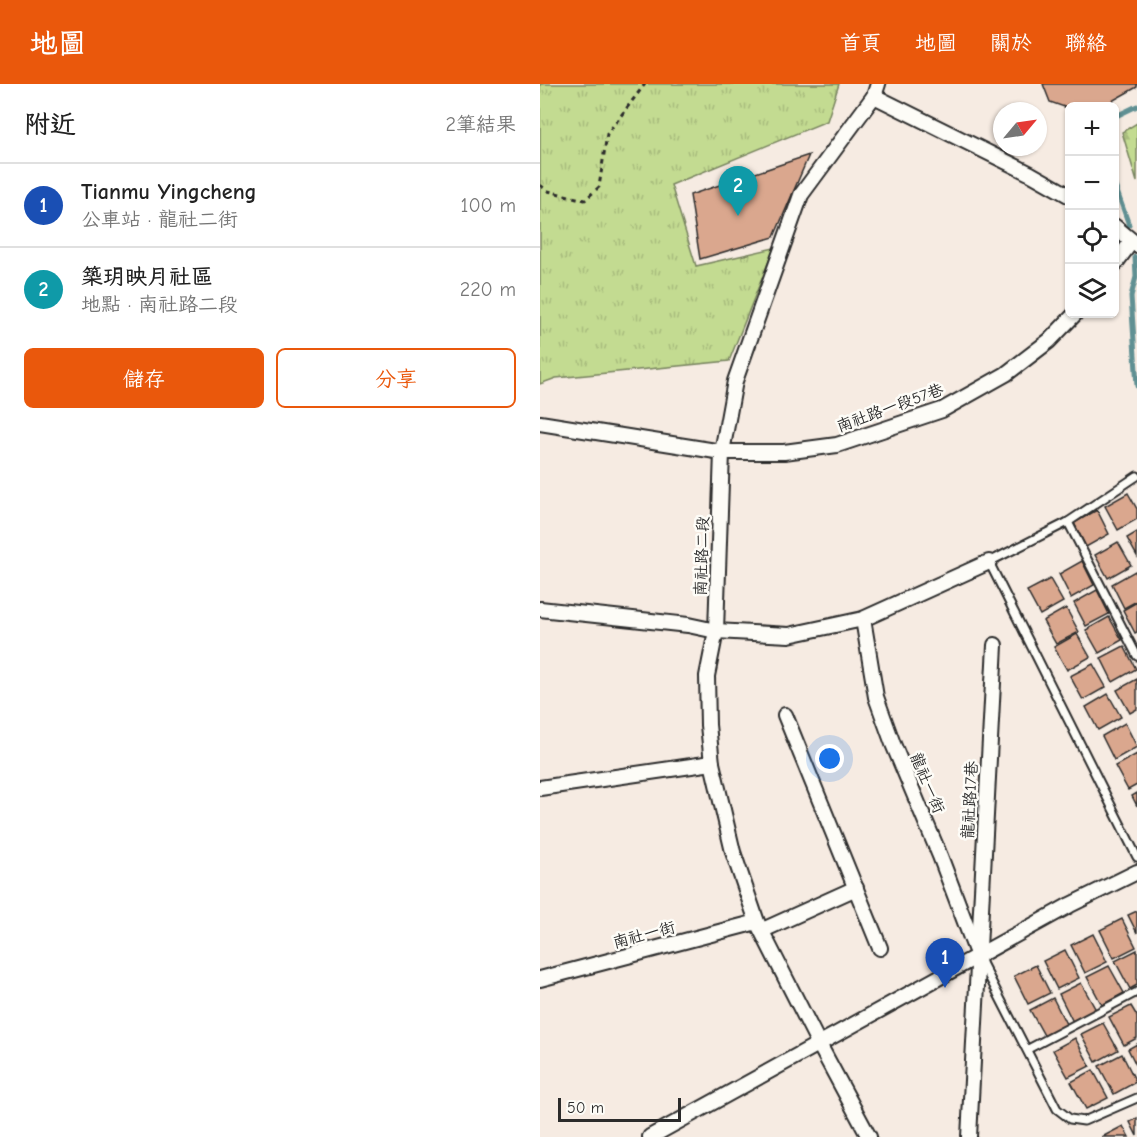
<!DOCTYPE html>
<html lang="zh-TW">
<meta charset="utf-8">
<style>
:root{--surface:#fff;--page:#f2f2f2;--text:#222;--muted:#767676;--line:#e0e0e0;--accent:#ea580c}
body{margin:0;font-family:"Comic Neue","LXGW WenKai TC",sans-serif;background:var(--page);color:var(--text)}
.controls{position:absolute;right:18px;top:18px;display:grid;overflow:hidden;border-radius:9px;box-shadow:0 2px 4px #0004}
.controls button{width:54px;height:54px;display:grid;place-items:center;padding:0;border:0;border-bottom:2px solid var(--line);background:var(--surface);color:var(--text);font:30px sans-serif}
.compass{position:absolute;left:453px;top:18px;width:54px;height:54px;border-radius:50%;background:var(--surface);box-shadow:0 2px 4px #0004;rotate:61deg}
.scale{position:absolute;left:18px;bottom:15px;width:123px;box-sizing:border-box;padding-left:6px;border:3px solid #2b2b2b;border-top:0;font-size:16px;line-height:21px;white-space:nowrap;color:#2b2b2b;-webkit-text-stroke:4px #fdfcf7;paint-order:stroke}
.you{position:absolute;left:290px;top:675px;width:21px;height:21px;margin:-15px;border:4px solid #fff;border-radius:50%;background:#1a73e8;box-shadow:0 0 0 9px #1a73e833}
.badge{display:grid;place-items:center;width:39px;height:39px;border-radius:50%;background:var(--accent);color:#fff;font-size:20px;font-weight:700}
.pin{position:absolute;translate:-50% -50px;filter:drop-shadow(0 2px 3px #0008)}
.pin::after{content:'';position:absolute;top:32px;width:21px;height:18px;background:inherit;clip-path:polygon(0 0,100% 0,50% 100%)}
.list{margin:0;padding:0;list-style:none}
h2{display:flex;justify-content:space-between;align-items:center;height:78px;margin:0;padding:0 24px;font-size:26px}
h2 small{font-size:20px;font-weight:400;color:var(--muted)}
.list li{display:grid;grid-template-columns:39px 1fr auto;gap:18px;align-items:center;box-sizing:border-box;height:84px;padding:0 24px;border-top:2px solid var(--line)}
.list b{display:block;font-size:22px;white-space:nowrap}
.list p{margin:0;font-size:20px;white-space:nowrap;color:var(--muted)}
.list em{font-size:20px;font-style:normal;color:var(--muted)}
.actions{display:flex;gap:12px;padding:18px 24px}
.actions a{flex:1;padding:14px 0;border:2px solid var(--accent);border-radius:9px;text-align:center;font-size:21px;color:var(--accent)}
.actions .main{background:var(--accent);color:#fff}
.icon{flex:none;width:33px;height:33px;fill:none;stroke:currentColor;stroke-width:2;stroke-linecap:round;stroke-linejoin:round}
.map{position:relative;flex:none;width:597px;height:1053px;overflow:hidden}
header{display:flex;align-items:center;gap:36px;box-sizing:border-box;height:84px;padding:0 30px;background:var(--accent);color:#fff}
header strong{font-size:28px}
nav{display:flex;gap:33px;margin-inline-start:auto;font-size:21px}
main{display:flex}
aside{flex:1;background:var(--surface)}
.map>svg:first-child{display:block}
</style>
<header>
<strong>地圖</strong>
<nav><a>首頁</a><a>地圖</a><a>關於</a><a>聯絡</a></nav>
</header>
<main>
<aside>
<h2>附近<small>2筆結果</small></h2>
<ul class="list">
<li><span class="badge" style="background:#1a4fb4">1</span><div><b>Tianmu Yingcheng</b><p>公車站 · 龍社二街</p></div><em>100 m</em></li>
<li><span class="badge" style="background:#0f9aa8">2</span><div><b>築玥映月社區</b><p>地點 · 南社路二段</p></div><em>220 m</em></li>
</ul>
<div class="actions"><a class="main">儲存</a><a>分享</a></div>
</aside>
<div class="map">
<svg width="597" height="1053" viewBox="0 0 597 1053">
<defs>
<pattern id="grass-tufts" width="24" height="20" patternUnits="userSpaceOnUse" patternTransform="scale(1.5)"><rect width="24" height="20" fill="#c3db91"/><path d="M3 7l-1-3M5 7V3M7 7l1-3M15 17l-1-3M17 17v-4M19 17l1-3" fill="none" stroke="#a8bc7d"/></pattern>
<pattern id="forest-firs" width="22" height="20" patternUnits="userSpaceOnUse" patternTransform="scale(1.5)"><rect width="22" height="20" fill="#c3db91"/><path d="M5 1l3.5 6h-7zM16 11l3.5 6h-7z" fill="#a8bc7d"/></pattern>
</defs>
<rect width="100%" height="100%" fill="#f6ebe2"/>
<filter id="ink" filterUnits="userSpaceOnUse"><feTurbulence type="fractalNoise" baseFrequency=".0167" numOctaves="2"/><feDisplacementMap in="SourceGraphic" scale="12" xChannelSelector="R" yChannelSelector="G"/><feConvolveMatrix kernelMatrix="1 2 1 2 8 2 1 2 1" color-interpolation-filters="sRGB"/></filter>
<g filter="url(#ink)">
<path fill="url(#grass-tufts)" stroke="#77835e" stroke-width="1.5" d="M0 0H299L287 37 131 101 156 182 234 164 189 277 16 294 0 300Z"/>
<path fill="url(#forest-firs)" stroke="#77835e" stroke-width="1.5" d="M597 39V98L582 48Z"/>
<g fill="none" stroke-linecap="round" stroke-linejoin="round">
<g stroke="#609093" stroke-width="5">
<path d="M574 33 597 22"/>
<path d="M574 99 589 141"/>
<path d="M595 173 596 193 591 212 597 302"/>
</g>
</g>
<g fill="#daa78e" stroke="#2b2b2b" stroke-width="1.5">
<path d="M503 0H597V3L563 22H530V25L510 18Z"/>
<path d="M269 71 234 153 160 175 150 111Z"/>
<path d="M588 409 597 425V435L578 446 565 422Z"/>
<path d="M557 426 569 450 546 463 534 439Z"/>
<path d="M597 448V472L587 454Z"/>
<path d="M578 458 591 481 568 494 555 471Z"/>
<path d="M542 477 554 501 531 514 519 490Z"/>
<path d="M595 487 597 492V517L584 524 572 500Z"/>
<path d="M510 495 523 518 500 531 487 507Z"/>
<path d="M557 506 569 530 546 542 534 519Z"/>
<path d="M597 518V548L595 549 583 526Z"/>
<path d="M526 524 539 548 516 560 503 537Z"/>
<path d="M569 533 582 556 559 569 546 546Z"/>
<path d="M537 550 550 573 527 586 514 563Z"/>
<path d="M584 562 596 585 573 598 561 574Z"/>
<path d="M553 580 566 603 543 616 530 592Z"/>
<path d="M597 595V625L590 629 577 606Z"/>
<path d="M568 610 581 633 558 646 546 623Z"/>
<path d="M585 639 597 663 574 676 562 652Z"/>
<path d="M597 670V701L588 706 575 682Z"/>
<path d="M597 709V722L592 712Z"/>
<path d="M597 827V849L588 831Z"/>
<path d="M582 835 596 863 574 874 560 846Z"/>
<path d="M553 850 567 878 545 889 531 861Z"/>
<path d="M525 866 539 894 517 905 503 877Z"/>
<path d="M597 866V901L590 905 575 877Z"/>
<path d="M496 881 510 909 488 920 474 892Z"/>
<path d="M569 882 584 909 562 921 547 893Z"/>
<path d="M541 899 556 926 533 938 519 910Z"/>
<path d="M513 914 527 942 505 953 490 926Z"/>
<path d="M591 922 597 932V954L584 961 569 933Z"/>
<path d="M563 939 578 966 556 978 541 950Z"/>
<path d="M535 954 550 982 528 993 513 966Z"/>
<path d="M597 960V983L588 965Z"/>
<path d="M582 970 596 998 574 1010 559 982Z"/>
<path d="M553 986 568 1014 546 1025 531 998Z"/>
<path d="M597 1034V1052L590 1038Z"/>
<path d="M583 1042 589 1053H562Z"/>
</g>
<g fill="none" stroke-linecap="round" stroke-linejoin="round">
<defs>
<g id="service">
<path d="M597 392 528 438 449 478 597 773"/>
<path d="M528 438 597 572"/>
<path d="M441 877 517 1025 530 1035 544 1037 597 1014"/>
<path d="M488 965 597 908"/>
</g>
<g id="minor">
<path d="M334 12 491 90 530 112"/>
<path d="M574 142 597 161"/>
<path d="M574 181 592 157"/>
<path d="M0 339 182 368H244L297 361 402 326 466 290 509 257 535 230"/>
<path d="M0 525 148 541 176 547 249 551 323 535 449 478"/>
<path d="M323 535 336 613 353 660 400 772 436 867"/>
<path d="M245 631 340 864"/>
<path d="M0 704 172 679"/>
<path d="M223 846 316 804"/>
<path d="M0 895 217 838"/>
<path d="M110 1053 530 821 597 788"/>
<path d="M329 1053 279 960 217 838 193 768 172 679 168 641 167 592 176 547 182 368 195 297 261 111 334 12 338 0"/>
<path d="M429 1053 455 561"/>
</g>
</defs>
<use href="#service" stroke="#2b2b2b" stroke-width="11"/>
<use href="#minor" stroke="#2b2b2b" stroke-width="18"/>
<path stroke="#2b2b2b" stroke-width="3" stroke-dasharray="4.5 4.5" stroke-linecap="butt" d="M0 101 8 107 45 116 59 103 67 50 105 0"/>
<use href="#service" stroke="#fdfcf7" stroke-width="7"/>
<use href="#minor" stroke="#fdfcf7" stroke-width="14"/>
</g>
</g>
<g text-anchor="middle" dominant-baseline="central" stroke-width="5" stroke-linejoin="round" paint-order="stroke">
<g font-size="16" fill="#2b2b2b" stroke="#fdfcf7">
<text transform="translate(350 324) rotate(-20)">南社路一段57巷</text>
<text transform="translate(162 472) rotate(-88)">南社路二段</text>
<text transform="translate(387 699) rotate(67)">龍社一街</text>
<text transform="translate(430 716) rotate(-87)">龍社路17巷</text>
<text transform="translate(104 851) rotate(-15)">南社一街</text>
</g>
</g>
</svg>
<div class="controls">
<button>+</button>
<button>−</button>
<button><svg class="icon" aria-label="locate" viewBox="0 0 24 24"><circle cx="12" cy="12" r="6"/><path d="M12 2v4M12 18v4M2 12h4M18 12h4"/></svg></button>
<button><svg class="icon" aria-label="layers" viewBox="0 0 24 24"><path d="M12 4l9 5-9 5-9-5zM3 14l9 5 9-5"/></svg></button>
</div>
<svg class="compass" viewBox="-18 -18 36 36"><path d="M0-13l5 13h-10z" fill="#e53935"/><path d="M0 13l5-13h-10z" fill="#767676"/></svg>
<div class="scale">50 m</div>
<div class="you"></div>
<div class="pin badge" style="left:405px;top:904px;background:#1a4fb4">1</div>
<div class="pin badge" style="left:198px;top:132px;background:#0f9aa8">2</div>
</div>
</main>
